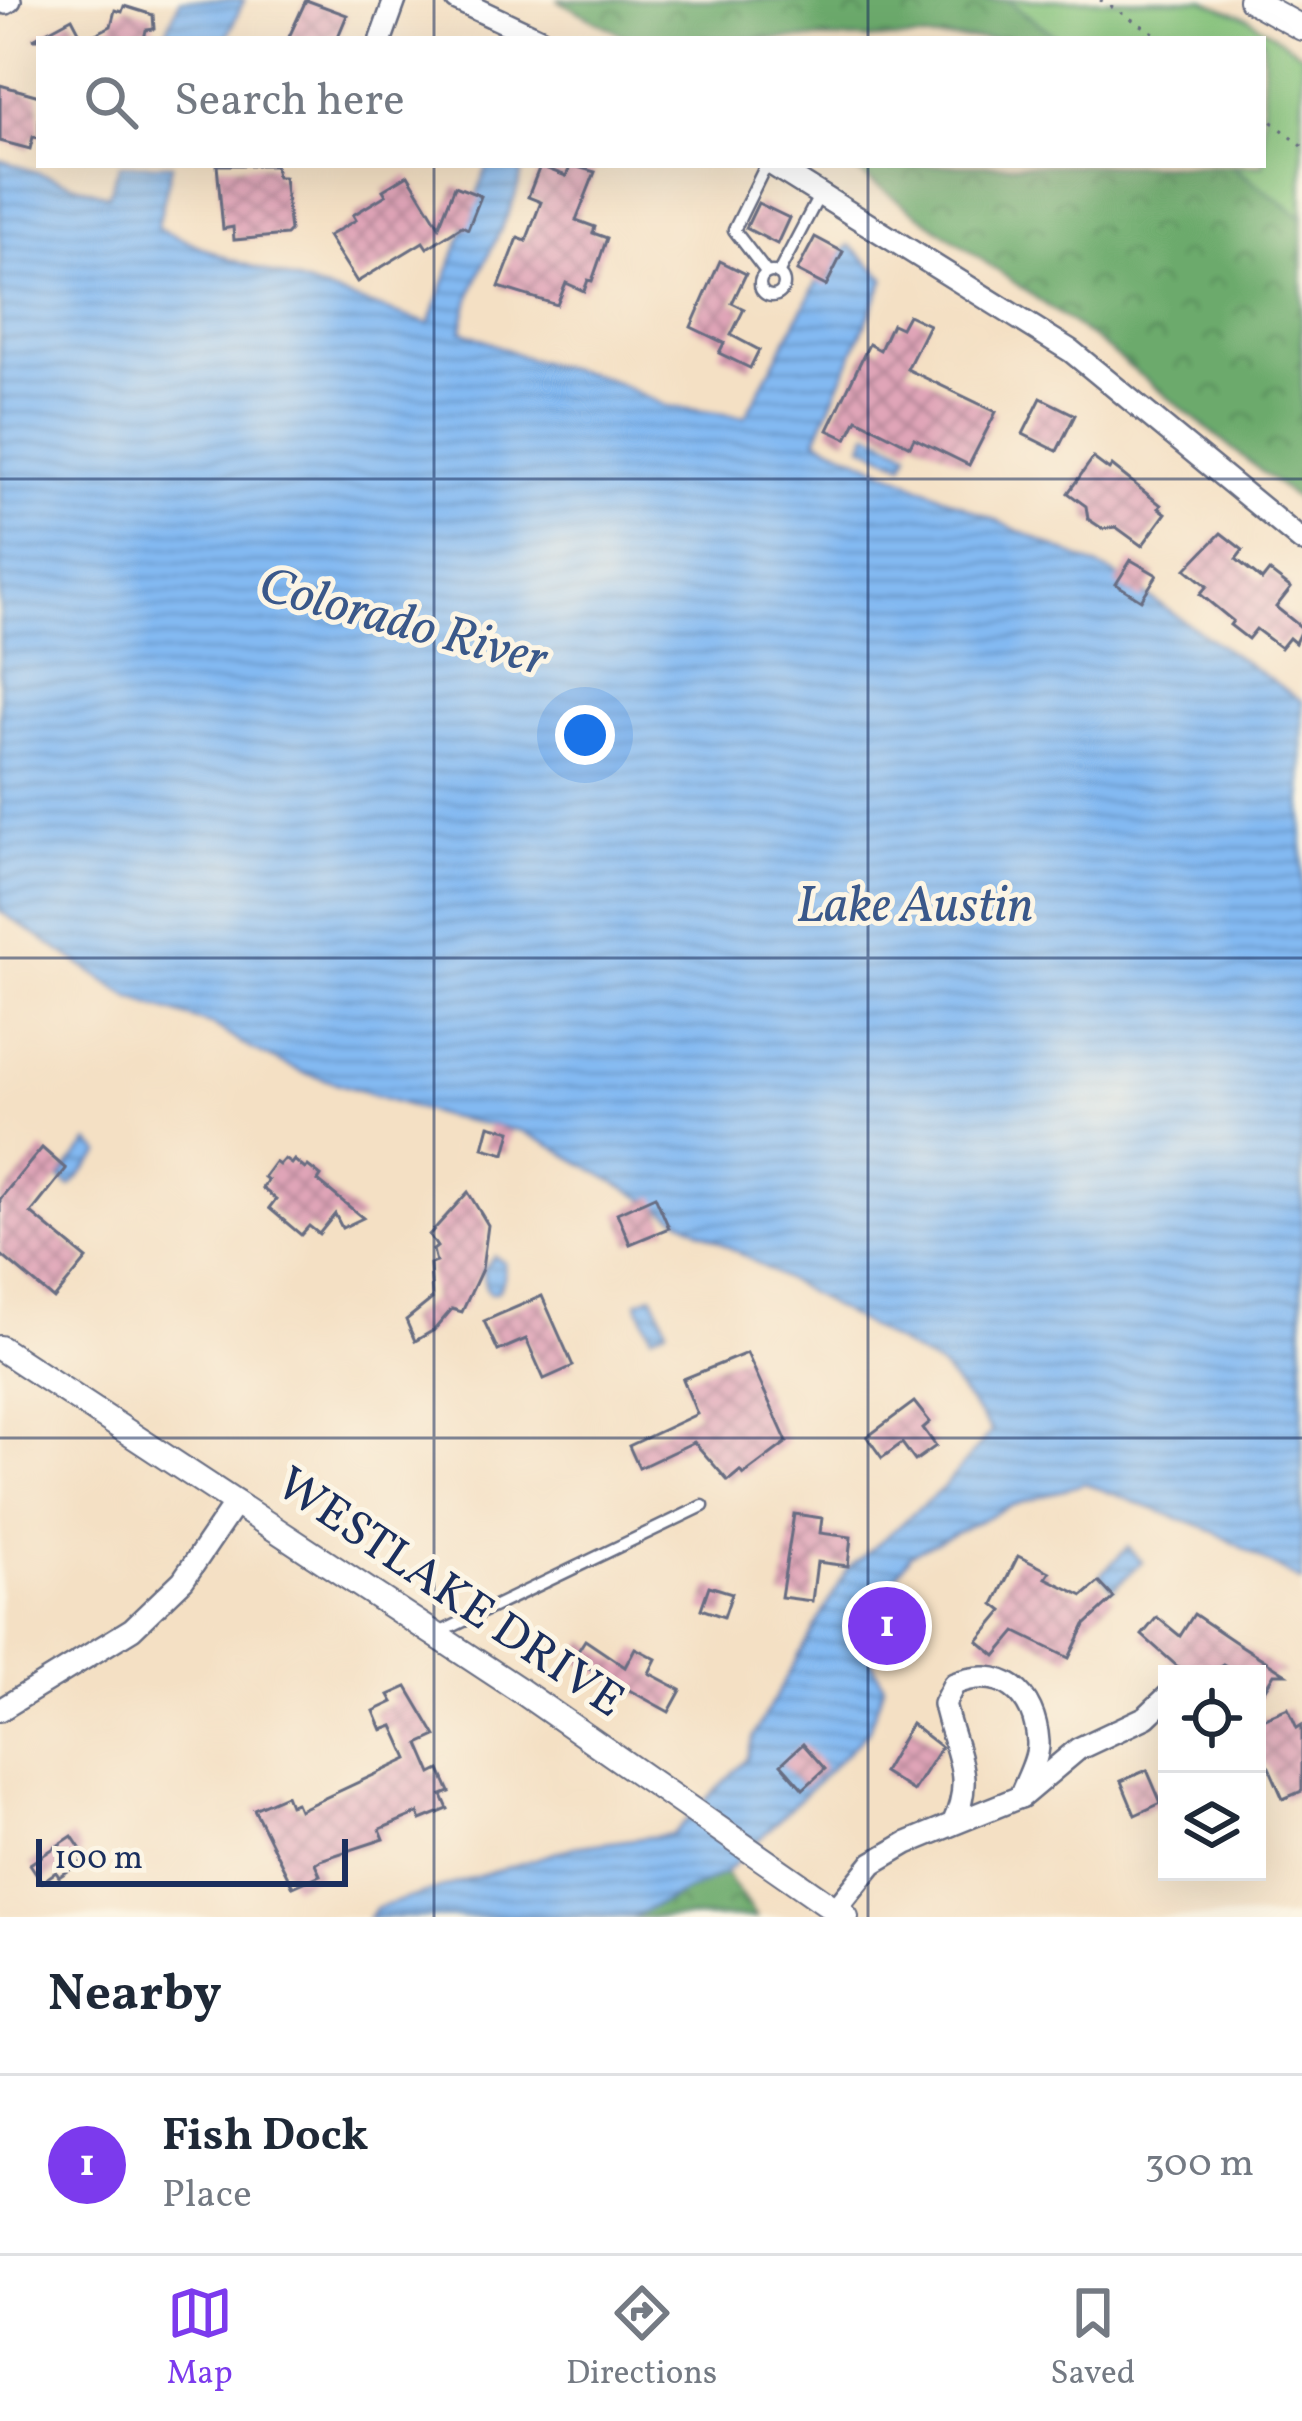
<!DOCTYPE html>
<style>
:root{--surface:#fff;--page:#f6f6f7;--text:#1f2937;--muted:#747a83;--line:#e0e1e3;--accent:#7c3aed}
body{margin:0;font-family:Vollkorn,serif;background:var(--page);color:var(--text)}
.controls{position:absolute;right:36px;bottom:36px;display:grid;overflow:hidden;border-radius:0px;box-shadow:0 12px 48px #0002}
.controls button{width:108px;height:108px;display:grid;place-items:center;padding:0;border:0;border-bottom:3px solid var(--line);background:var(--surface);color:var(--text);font:60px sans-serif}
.scale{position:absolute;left:36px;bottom:30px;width:312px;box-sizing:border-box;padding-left:12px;border:6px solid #1b2f5e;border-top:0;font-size:33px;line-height:42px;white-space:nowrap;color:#1b2f5e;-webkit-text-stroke:9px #fcf5e5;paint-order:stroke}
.you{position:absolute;left:585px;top:735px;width:42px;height:42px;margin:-30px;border:9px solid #fff;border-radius:50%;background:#1a73e8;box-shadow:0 0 0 18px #1a73e833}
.badge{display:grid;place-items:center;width:78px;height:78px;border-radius:50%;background:var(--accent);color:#fff;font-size:39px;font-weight:700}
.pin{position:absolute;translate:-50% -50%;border:6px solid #fff;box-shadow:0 3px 12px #0006}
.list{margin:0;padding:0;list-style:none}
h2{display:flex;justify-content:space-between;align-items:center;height:156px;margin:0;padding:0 48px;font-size:51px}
h2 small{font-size:39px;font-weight:400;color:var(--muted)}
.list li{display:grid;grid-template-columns:78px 1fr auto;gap:36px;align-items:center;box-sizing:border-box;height:180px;padding:0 48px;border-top:3px solid var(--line)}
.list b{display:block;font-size:45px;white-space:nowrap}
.list p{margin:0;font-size:39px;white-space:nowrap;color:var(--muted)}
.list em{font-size:39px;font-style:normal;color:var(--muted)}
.icon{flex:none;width:66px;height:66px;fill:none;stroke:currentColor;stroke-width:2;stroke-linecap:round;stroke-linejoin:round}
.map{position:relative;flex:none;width:1302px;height:1917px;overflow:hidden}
.search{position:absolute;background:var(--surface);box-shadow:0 12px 48px #0002;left:36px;right:36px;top:36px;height:132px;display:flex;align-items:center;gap:30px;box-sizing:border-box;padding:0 42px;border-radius:0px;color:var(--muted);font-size:45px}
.sheet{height:336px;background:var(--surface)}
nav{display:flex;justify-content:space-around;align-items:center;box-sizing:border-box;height:168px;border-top:3px solid var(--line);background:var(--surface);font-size:33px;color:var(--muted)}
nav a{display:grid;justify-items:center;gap:6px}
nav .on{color:var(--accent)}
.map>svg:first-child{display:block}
</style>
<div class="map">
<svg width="1302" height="1917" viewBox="0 0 1302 1917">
<defs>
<pattern id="forest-crowns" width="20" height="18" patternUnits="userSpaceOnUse" patternTransform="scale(3)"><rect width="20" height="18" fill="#6caa6c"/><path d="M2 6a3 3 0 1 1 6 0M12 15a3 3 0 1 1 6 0" fill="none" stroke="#588b5c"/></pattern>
<pattern id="water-rules" width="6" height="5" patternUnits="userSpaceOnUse" patternTransform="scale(3)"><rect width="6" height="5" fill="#83b9f2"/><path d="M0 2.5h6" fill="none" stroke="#6a97c7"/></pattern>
<pattern id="building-cross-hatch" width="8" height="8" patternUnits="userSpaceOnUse" patternTransform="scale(3)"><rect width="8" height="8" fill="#e0a5b8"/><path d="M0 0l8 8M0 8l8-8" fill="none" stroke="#b58799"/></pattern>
</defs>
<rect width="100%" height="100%" fill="#fcf5e5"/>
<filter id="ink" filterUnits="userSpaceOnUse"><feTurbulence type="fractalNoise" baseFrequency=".00833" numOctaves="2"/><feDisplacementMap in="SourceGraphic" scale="24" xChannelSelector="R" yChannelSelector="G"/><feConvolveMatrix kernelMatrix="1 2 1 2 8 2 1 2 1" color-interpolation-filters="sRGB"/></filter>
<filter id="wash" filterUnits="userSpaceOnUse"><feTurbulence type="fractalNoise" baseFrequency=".004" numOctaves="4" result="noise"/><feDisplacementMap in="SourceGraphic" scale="48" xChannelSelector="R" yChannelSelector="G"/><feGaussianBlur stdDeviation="2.7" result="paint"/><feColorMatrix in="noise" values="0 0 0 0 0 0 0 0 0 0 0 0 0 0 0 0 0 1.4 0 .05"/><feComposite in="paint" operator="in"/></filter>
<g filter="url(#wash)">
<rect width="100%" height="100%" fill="#f4e0c4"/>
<g fill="url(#forest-crowns)" stroke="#446c65" stroke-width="3">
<path d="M557 0H1187L1263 39H630Z"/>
<path d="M1263 39 1302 59V504L1097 341 848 165H1263Z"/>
<path d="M725 1873 756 1917H631Z"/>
</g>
<path fill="#86c57d" stroke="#507a6e" stroke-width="3" d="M1007 0H1203L1250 19 1302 54V217L1231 165H1263V39H1060Z"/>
<g fill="url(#water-rules)" stroke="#4f74a8" stroke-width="3">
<path d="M180 0H244L226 39H163Z"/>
<path d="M0 160 108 196 120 165H172L157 228 231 260 429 324 488 165H523C514 224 469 272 462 331L529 359 605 378 666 406 745 417 817 282 849 245 885 278 816 439 1116 575 1302 701V1582L1215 1532 1085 1483 1010 1506 910 1555 880 1603 865 1648 884 1685 868 1731 725 1873 631 1917H369L376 1908 574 1847 673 1834 747 1758 754 1735 847 1570 943 1488 992 1431 943 1369 555 1148 522 1131 442 1116 302 1072 247 1047 213 1025 131 998 0 911Z"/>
<path d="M869 432 909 452 904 464 863 445Z"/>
<path d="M89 1142 101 1153 70 1186 59 1178Z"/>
<path d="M494 1256 504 1263V1278L498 1291 490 1293 485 1286 483 1270Z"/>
<path d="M653 1295 667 1328 652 1335 637 1302Z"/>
<path d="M1128 1547 1142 1562 1113 1589 1100 1575Z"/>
</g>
<g id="blocks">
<g fill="url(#building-cross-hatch)">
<path d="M306 0 347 15 337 39H288Z"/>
<path d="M124 6 153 15 154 29 146 30 144 39H86L111 26 115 10 122 12Z"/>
<path d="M72 18 83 39H33Z"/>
<path d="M0 85 39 96V138L33 137 30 149 0 141Z"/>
<path d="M217 165H275L277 177H284L290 231 286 235 234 240 233 227 223 229Z"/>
<path d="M571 165 595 172 576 220 595 227 593 233 607 238 592 281 588 280 584 291 566 283 557 305 499 287 518 238 526 241 541 202 528 197 540 166 566 176Z"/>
<path d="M408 175 439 226 455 186 481 196 468 229 462 226 427 248 423 242 357 282 328 236 356 220 353 215 386 195 383 190Z"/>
<path d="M758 203 789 218 777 244 746 228Z"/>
<path d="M815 237 843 252 826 286 797 271Z"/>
<path d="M720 261 746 274 732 303 744 309 731 335 759 350 750 368 719 353 724 343 691 327Z"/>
<path d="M908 315 929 325 907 369 996 412 969 465 914 438 910 446 857 419 847 439 828 430 869 344 880 350 892 324 901 328Z"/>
<path d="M1041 398 1075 415 1057 451 1023 434Z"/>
<path d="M1093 458 1109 470 1112 466 1161 505 1159 508 1166 513 1142 546 1116 527 1103 529 1088 519 1086 506 1068 493Z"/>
<path d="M1221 533 1243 550 1236 559 1262 580 1269 571 1291 588 1276 607 1302 628 1295 643 1289 638 1281 648 1256 629 1248 639 1230 625 1233 621 1200 594 1207 586 1186 569Z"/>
<path d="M1131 560 1157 575 1141 600 1116 584Z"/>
<path d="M489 1125 511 1131 505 1154 483 1148Z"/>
<path d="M42 1148 66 1169 31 1213 87 1259 54 1299 0 1254V1199Z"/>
<path d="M284 1159 291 1164 294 1160 305 1169 308 1166 321 1176 318 1181 363 1218 342 1228 335 1214 319 1234 309 1226 301 1235 269 1208 276 1199 262 1188 268 1180 264 1177 275 1162 279 1165Z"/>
<path d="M468 1192 488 1225 482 1269 462 1312 452 1309 434 1330 415 1341 406 1320 432 1299 430 1264 436 1262 433 1250 437 1247 429 1235Z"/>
<path d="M655 1196 669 1228 630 1244 617 1213Z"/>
<path d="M542 1296 573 1366 544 1379 526 1339 498 1351 484 1321Z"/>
<path d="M747 1353 787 1442 743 1475 740 1471 728 1481 694 1442 639 1468 629 1446 697 1414 683 1379Z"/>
<path d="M914 1402 930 1422 923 1428 936 1446 915 1461 902 1443 882 1458 867 1437Z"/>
<path d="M794 1514 822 1518 820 1533 851 1537 848 1566 817 1562 812 1601 781 1597Z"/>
<path d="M1018 1556 1050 1572 1046 1578 1083 1596 1099 1582 1114 1598 1085 1625 1069 1658 1016 1632 996 1656 978 1641 1003 1611 994 1604Z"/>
<path d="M709 1586 732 1593 724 1617 701 1609Z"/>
<path d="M882 1606 902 1611 892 1646 872 1641Z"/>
<path d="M1194 1614 1234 1641 1286 1674H1274L1257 1702V1674H1240L1223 1664 1215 1674H1186L1142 1635 1157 1617 1180 1636Z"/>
<path d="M585 1640 625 1667 635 1648 656 1659 649 1673 681 1690 669 1712 573 1659Z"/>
<path d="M407 1687 436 1736 419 1744 432 1774 440 1770 450 1792 442 1795 448 1809 421 1820 418 1813 380 1829 384 1839 320 1860 315 1863 320 1875 293 1887 254 1809 286 1795 290 1805 296 1803 299 1810 408 1759 393 1726 382 1730 374 1711 393 1702 389 1695Z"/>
<path d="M1288 1708 1297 1728 1302 1725V1791L1283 1799 1269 1767 1257 1755V1721Z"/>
<path d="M911 1724 941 1747 913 1791 883 1772Z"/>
<path d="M803 1744 825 1769 803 1789 781 1764Z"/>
<path d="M1147 1770 1161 1803 1135 1815 1121 1781Z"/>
<path d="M72 1836 82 1851 78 1854 83 1861 59 1877 56 1872 42 1882 30 1864Z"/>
</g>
</g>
</g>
<g filter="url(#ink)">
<use href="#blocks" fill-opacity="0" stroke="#676d82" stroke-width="3"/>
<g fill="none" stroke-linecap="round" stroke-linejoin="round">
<defs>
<g id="service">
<path d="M766 165 734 230 767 273"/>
<circle cx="772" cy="284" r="12"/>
<path d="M778 274 819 196"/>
<path d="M439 1633 703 1506"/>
</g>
<g id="minor">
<path d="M457 0 540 39"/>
<path d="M6 3 10 0"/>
<path d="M381 39 395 0"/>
<path d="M773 165 1071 351 1302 541"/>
<path d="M0 1710 132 1629 183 1580 236 1502"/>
<path d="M1021 1797 1078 1749 1146 1717 1167 1697"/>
<path d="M836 1909 873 1863 907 1843 953 1824C976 1775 954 1752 944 1704L954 1684C1001 1665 1035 1692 1038 1742 1039 1759 1026 1781 1020 1797L953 1824"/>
</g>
<g id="tertiary">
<path d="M1251 0 1302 28"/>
<path d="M0 1348 521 1691 846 1917"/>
</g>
</defs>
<use href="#service" stroke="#676d82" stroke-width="15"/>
<use href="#minor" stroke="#676d82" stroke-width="26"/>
<use href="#tertiary" stroke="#676d82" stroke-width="28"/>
<g stroke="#676d82" stroke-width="3" stroke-dasharray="3 9" stroke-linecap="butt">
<path d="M1100 0 1164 39"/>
<path d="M1263 114 1302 146"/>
</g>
<use href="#service" stroke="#fff" stroke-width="10"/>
<use href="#minor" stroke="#fff" stroke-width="21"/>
<use href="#tertiary" stroke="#fff" stroke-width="24"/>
</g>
</g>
<path fill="none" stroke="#1b2f5e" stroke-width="3" stroke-opacity="0.55" d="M434 0V39M868 0V39M434 165V1917M868 165V1917M0 479H1302M0 958H1302M0 1438H1302"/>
<g text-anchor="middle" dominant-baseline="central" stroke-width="10" stroke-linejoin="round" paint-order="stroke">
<g font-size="48" fill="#1b2f5e" stroke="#fcf5e5">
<text transform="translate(449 1594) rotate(34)">WESTLAKE DRIVE</text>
</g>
<g font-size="51" font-style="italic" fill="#3a588a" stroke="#fcf5e5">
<text transform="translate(403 624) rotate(15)">Colorado River</text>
<text x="915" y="907">Lake Austin</text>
</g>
</g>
</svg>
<div class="controls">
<button><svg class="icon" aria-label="locate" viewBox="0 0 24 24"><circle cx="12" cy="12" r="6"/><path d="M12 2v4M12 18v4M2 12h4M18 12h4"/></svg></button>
<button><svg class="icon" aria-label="layers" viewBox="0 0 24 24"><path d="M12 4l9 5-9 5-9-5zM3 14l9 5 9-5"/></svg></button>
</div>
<div class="scale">100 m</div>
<div class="you"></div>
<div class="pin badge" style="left:887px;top:1626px">1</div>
<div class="search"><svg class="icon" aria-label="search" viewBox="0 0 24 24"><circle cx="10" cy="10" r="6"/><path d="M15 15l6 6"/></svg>Search here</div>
</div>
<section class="sheet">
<h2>Nearby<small></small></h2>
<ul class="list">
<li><span class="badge">1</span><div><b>Fish Dock</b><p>Place</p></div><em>300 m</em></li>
</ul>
</section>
<nav>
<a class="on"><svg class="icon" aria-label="map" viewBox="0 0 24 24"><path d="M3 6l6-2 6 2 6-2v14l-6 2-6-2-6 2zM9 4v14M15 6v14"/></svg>Map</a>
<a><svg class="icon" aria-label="directions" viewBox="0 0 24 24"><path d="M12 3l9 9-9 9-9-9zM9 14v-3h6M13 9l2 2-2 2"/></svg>Directions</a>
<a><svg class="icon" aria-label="saved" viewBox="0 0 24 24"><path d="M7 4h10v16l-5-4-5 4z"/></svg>Saved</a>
</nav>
